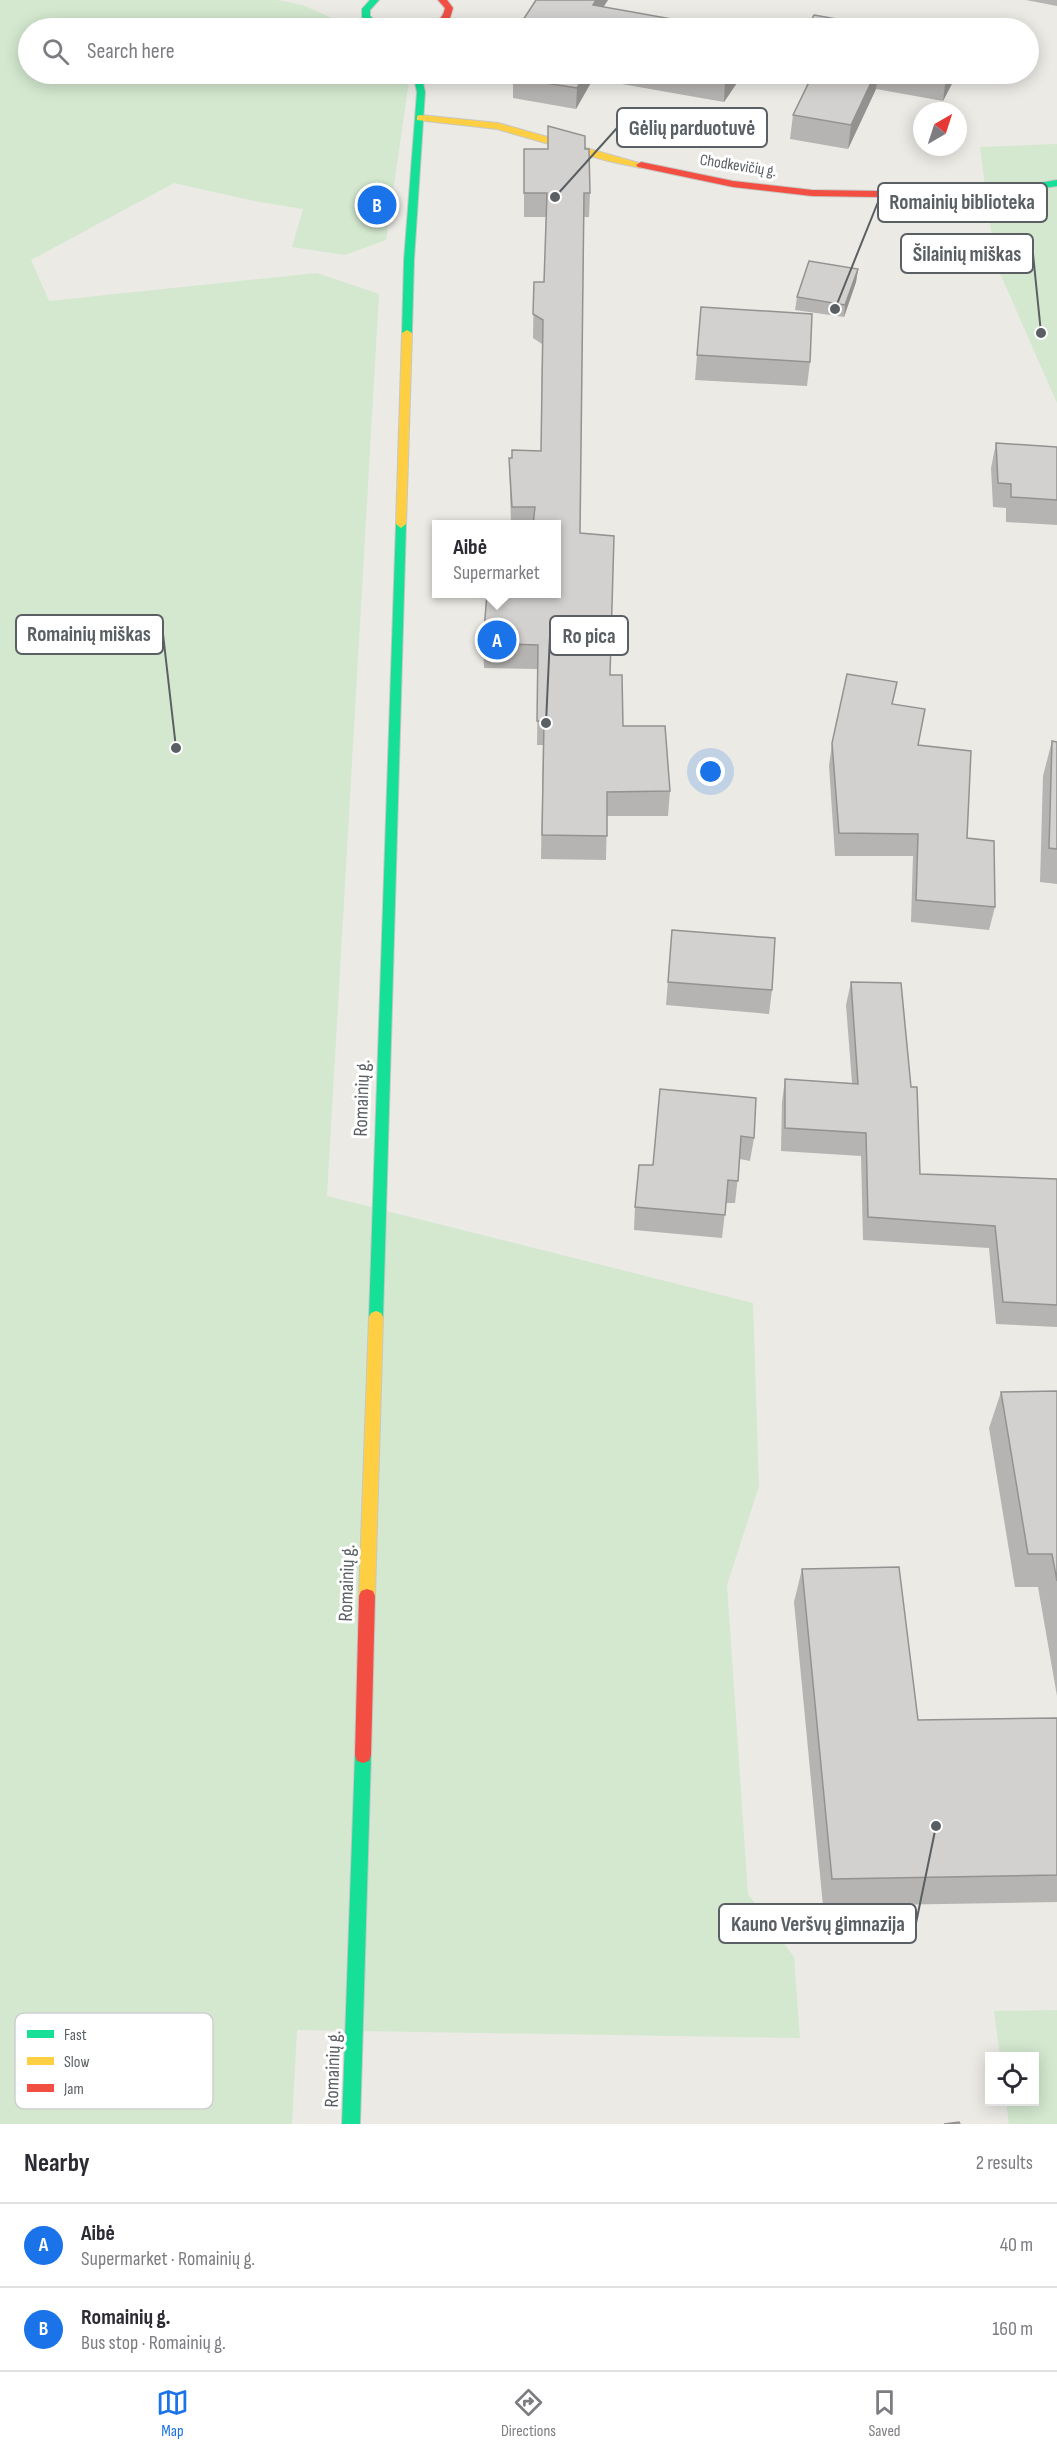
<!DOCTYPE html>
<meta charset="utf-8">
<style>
:root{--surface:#fff;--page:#f7f7f7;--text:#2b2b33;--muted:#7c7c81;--line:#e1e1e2;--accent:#1a73e8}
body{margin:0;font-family:"Sofia Sans Condensed",sans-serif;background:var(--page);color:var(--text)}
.controls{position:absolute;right:18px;bottom:18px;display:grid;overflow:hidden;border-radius:0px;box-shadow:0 3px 15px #0003}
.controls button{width:54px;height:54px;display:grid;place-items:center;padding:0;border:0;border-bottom:2px solid var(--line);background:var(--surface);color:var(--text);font:30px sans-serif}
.compass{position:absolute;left:913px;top:102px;width:54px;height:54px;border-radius:50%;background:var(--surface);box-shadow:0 3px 15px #0003;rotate:39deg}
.you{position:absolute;left:711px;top:772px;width:21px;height:21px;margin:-15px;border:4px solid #fff;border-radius:50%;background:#1a73e8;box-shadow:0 0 0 9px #1a73e833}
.badge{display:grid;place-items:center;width:39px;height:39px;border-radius:50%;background:var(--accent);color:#fff;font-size:20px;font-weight:700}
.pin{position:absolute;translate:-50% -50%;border:3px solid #fff;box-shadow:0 2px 6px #0006}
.popup{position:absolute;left:432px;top:520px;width:129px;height:78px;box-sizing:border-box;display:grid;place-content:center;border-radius:0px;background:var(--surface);filter:drop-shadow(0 2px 4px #0005);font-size:20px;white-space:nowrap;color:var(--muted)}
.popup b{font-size:22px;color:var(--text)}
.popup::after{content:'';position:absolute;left:50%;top:100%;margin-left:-12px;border:12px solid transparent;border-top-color:var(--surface)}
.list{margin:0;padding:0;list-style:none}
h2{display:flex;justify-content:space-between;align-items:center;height:78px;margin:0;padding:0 24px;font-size:26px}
h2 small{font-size:20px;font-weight:400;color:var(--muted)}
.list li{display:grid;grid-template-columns:39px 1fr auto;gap:18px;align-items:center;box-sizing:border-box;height:84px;padding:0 24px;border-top:2px solid var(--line)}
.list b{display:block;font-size:22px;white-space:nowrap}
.list p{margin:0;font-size:20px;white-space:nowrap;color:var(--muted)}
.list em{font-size:20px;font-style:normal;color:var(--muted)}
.icon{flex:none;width:33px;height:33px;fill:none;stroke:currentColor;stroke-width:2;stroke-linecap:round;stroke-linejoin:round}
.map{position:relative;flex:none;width:1057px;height:2124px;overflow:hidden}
.search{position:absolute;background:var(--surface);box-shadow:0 3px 15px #0003;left:18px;right:18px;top:18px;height:66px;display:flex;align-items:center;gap:15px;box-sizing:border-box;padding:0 21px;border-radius:33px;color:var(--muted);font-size:22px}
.sheet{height:246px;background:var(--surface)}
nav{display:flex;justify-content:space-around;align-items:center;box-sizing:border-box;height:84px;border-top:2px solid var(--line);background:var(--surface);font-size:16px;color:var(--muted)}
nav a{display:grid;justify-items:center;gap:3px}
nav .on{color:var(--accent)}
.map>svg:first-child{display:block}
</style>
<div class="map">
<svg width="1057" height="2124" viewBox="0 0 1057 2124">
<rect width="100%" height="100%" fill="#ebeae5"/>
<g fill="#d3e8cf">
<path d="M0 0H277L303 5 354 28H28V74H402L409 81 386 240 345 255 292 247 303 209 254 201 174 183 31 260 49 301 317 273 379 294 327 1196 753 1303 759 1486 727 1585 748 1894 794 1957 800 2038 297 2030 292 2124H0Z"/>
<path d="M1057 144V403L995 262 980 147Z"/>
<path d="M1057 2010V2124H1009L1006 2102H1034V2056H1000L994 2011Z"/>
</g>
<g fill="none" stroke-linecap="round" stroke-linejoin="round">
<defs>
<g id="fast">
<path d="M370 0H379L370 10V16L383 28H374L362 17V9Z"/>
<path d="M413 74H421L425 92 414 260 412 333 407 336 402 333 404 260 417 92Z"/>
<path d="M1057 180V186L978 199 942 198 937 195 942 192 978 193Z"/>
<path d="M401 520 406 524 383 1317 381 1321 376 1323 371 1321 369 1317 396 524Z"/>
<path d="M363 1747 369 1749 371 1755 360 2124H342L355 1755 357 1749Z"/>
</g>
<g id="slow">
<path d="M420 115 498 123 646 165 641 168 608 161 497 129 417 120V116Z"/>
<path d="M407 330 412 333 406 524 401 528 396 524 402 333Z"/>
<path d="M376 1311 381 1313 383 1317 375 1596 373 1601 367 1603 361 1601 359 1596 369 1317 371 1313Z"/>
</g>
<g id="jam">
<path d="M438 0H447L453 8 450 18 443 27 430 28C435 21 443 20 445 8Z"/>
<path d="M641 162 733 181 812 190 942 192 947 195 942 198 812 196 733 187 638 167 636 165Z"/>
<path d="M367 1589 373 1591 375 1596 371 1755 369 1761 363 1763 357 1761 355 1755 359 1596 361 1591Z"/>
</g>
</defs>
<use href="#fast" stroke="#c7c7c5" stroke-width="2"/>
<use href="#slow" stroke="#c7c7c5" stroke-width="2"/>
<use href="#jam" stroke="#c7c7c5" stroke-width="2"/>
<use href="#fast" fill="#16e098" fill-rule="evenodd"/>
<use href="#slow" fill="#ffcf43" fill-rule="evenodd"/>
<use href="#jam" fill="#f24e42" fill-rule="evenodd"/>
</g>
<g fill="#b5b4b2">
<path d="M608 0 603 7 722 28H523V20Z"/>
<path d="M1026 0H1057V6Z"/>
<path d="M516 74H743L724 102 593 79 576 109 513 98V78Z"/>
<path d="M789 74H957L943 101 876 89 848 149 790 139 793 115 808 83 789 80Z"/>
<path d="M524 149H585L590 193 589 217H584L580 533 610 675 623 726 670 791 668 816H607L606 860 541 859 543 745H537L538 669 484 668 483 643 524 594 557 525H511L509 458H512L541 451 542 344 533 338 534 282H544L546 217H524Z"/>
<path d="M858 269 856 282 844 317 795 310 797 297Z"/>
<path d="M701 307 810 362 807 386 695 380Z"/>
<path d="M996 443 1057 447V525L1006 522V508L993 507 991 468Z"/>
<path d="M893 704 918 745 967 838 995 907 989 930 911 922 913 856H835L829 766 832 743Z"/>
<path d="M1052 741 1057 742V884L1040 882 1043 776Z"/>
<path d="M672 930 772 990 769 1014 666 1005Z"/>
<path d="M851 982 911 1087 920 1174 1057 1179V1327L996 1324 989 1248 863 1240 861 1156 781 1151 782 1102 785 1079 852 1083 846 1005Z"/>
<path d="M660 1089 754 1138 750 1161 740 1159 735 1203H726L722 1238 634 1230 635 1207 653 1165Z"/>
<path d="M1057 1391V1696L1038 1587H1015L989 1428 1001 1392Z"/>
<path d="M802 1569 918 1720 1057 1718V1902L823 1906 794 1602Z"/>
</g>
<g fill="#949291">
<path d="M596 0H608L592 25 593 5Z"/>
<path d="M585 74H593V79L576 109 577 88Z"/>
<path d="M731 74H743L724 102 725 82Z"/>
<path d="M875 74H878L876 89 848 149 851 125Z"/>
<path d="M948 74H957L943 101 946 77Z"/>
<path d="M858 269 856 282 844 317 845 305Z"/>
</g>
<g fill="#d3d1cf" stroke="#949291" stroke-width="1.5">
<path d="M536 0H596L593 5 722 28H544L547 24 523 20Z"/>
<path d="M814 15 887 28H807Z"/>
<path d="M516 74H585L577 88 513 78Z"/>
<path d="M676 74H731L725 82Z"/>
<path d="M813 74H875L851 125 793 115Z"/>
<path d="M927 74H948L946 77Z"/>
<path d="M548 126 585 136V149H589L590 193H584L580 533 614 536 610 675H622L623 726H665L670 791 607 792V836L542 835 544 721H537L538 645 483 643 487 594H557V525H533L535 507H512L509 458H512V450L541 451 543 320 533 314 534 282H544L547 193H524V149H548Z"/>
<path d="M809 261 858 269 845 305 797 297Z"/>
<path d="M701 307 812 314 810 362 697 355Z"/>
<path d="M996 443 1057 447V500L1011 497V484L998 483Z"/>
<path d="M847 674 897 682 892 704 925 709 918 745 971 751 967 838 994 841 995 907 916 900 918 834 839 833 832 743Z"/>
<path d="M1052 741 1057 742V849L1049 848Z"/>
<path d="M672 930 775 938 772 990 668 982Z"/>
<path d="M851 982 901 983 911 1087H917L920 1174 1057 1179V1305L1003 1302 995 1226 868 1217 866 1133 785 1128V1079L858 1084Z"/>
<path d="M660 1089 756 1098 754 1138 741 1136 738 1181 728 1180 725 1215 635 1207 639 1165H653Z"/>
<path d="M1057 1391V1581L1052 1554H1028L1001 1392Z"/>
<path d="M899 1567 918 1720 1057 1718V1875L832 1879 802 1569Z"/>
<path d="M959 2122 960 2124H944Z"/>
</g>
<g text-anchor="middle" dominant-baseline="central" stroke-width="6" stroke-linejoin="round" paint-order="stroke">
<g font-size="16" fill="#5a5f63" stroke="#fff">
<text transform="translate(738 166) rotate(9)">Chodkevičių g.</text>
</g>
<g font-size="20" fill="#5a5f63" stroke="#fff">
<text transform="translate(362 1098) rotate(-88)">Romainių g.</text>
<text transform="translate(347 1583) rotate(-88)">Romainių g.</text>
<text transform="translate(333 2069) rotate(-88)">Romainių g.</text>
</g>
</g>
<rect x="15" y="2013" width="198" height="96" rx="9" fill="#fff" stroke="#cecfd0" stroke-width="1.5"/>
<rect x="27" y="2030" width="27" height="8" fill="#16e098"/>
<rect x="27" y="2057" width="27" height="8" fill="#ffcf43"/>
<rect x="27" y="2084" width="27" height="8" fill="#f24e42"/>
<g font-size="16" fill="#5a5f63">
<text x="64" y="2040">Fast</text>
<text x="64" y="2067">Slow</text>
<text x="64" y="2094">Jam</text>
</g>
<path fill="none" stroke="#5a5f63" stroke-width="2" d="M555 197L617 128M835 309L878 202M1041 333L1033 254M176 748L163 634M546 723L550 636M936 1826L916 1923"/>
<g fill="#5a5f63" stroke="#fff" stroke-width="2">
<circle cx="555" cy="197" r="6"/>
<circle cx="835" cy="309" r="6"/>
<circle cx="1041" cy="333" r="6"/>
<circle cx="176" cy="748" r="6"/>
<circle cx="546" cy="723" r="6"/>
<circle cx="936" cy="1826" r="6"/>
</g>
<g fill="#fff" stroke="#5a5f63" stroke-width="2">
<rect x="617" y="108" width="150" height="39" rx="6"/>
<rect x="878" y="183" width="169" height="39" rx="6"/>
<rect x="901" y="234" width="132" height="39" rx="6"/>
<rect x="16" y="615" width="147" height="39" rx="6"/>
<rect x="550" y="616" width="78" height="39" rx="6"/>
<rect x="719" y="1904" width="197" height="39" rx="6"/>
</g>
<g font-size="21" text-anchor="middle" font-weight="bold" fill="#5a5f63">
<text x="692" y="135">Gėlių parduotuvė</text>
<text x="962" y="209">Romainių biblioteka</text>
<text x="967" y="261">Šilainių miškas</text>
<text x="89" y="641">Romainių miškas</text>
<text x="589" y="643">Ro pica</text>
<text x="818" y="1931">Kauno Veršvų gimnazija</text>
</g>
</svg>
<div class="controls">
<button><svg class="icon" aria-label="locate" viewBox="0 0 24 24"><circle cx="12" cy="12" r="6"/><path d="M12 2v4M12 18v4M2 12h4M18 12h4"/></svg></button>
</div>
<svg class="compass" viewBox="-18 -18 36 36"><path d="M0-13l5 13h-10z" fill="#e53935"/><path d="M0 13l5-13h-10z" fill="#7c7c81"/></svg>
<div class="you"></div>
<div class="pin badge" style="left:497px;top:640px">A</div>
<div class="popup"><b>Aibė</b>Supermarket</div>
<div class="pin badge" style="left:377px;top:205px">B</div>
<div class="search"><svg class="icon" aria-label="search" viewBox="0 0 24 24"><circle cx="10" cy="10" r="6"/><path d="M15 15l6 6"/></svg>Search here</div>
</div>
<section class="sheet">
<h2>Nearby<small>2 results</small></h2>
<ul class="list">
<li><span class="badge">A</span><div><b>Aibė</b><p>Supermarket · Romainių g.</p></div><em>40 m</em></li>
<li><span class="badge">B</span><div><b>Romainių g.</b><p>Bus stop · Romainių g.</p></div><em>160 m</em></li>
</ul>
</section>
<nav>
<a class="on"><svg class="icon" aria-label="map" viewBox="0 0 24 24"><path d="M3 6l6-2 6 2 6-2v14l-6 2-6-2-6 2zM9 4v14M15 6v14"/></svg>Map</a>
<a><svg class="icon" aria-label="directions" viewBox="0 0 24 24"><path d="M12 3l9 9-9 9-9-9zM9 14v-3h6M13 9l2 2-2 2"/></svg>Directions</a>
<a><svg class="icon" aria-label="saved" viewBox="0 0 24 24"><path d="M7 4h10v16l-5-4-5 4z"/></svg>Saved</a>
</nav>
